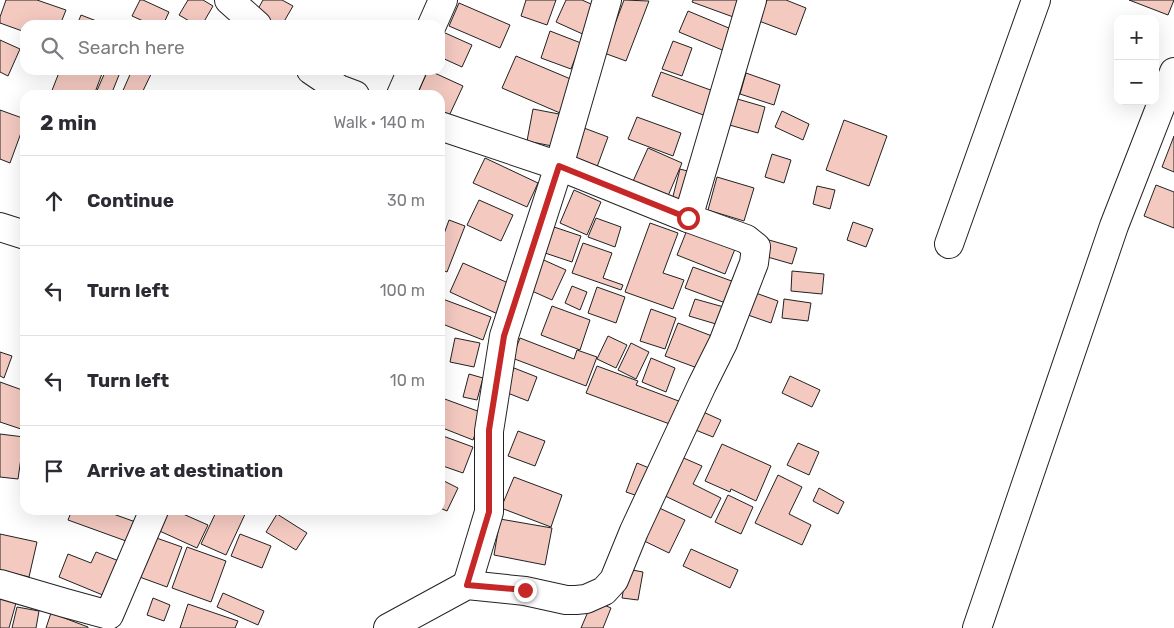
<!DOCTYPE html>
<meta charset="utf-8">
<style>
:root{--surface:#fff;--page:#f7f7f7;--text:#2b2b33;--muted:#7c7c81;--line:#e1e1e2}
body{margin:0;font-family:Rubik,sans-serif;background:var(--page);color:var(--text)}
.controls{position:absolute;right:15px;top:15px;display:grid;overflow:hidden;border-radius:10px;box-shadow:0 5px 20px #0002}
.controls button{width:45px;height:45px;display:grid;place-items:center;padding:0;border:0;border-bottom:1px solid var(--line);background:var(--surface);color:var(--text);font:25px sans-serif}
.stop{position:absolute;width:15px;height:15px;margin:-11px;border:4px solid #c62828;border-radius:50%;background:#fff}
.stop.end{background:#c62828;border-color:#fff;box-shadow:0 1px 5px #0008}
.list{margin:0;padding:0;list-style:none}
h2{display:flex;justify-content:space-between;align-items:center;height:65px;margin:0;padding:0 20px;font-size:21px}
h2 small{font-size:16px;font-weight:400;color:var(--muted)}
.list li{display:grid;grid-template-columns:32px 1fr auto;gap:15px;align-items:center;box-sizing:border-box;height:90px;padding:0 20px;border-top:1px solid var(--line)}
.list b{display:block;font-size:19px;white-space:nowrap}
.list em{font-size:16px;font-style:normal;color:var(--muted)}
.icon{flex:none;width:28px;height:28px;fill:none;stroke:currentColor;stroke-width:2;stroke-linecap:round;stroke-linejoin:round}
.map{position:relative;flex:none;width:1174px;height:628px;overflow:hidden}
.search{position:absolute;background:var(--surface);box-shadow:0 5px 20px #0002;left:20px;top:20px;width:425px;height:55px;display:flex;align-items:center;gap:12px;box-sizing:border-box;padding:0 18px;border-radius:15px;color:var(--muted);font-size:19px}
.panel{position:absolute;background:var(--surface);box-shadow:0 5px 20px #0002;left:20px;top:90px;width:425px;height:425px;border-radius:15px}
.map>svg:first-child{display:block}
</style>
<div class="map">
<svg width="1174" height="628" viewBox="0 0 1174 628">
<rect width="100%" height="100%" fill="#fff"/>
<g fill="#f3c9c0" stroke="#222">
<path d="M6 0H37L66 10 60 25H25V32L0 23V17Z"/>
<path d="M140 0H143L169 12 163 25H152L132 16Z"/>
<path d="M188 0H203L213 6 202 25H196L179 15Z"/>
<path d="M263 0H282L293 6 282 25H271L254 16Z"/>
<path d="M526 0H556L547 25 521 16Z"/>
<path d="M566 0H582L600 8 587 36 556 22Z"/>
<path d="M624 0 649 1 626 61 604 53Z"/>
<path d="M693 0H742L736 18 692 2Z"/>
<path d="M767 0H786L806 8 796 35 759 21Z"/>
<path d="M1129 0H1174L1168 15Z"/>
<path d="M459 3 510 25 500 48 449 26Z"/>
<path d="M688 11 736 31 727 52 679 32Z"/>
<path d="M81 15 107 25H77Z"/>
<path d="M550 31 581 43 571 69 541 58Z"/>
<path d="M443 32 472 45 462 67 440 57V39Z"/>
<path d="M0 40 20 49 8 76 0 72Z"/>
<path d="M673 41 692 48 682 76 662 69Z"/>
<path d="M516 56 573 80 560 113 502 88Z"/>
<path d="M60 70H101L103 71 94 95H56L51 93Z"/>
<path d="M106 70H121L111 95H95Z"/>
<path d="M132 70H153L141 95H121Z"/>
<path d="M428 70 463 86 449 116 440 112V95H417Z"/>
<path d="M661 72 716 92 706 116 652 96Z"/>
<path d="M746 73 780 85 774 105 740 94Z"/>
<path d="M734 98 765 107 758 133 726 124Z"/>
<path d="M533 109 559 114 552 146 527 141Z"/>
<path d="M0 110 25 119V122L10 163 0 159Z"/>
<path d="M782 111 809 124 803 140 775 127Z"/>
<path d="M637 117 681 133 673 156 628 139Z"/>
<path d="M844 120 887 136 869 186 826 170Z"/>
<path d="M584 128 608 137 597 167 573 158Z"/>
<path d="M1174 136V172L1162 167Z"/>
<path d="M648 148 682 163 665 203 630 188Z"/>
<path d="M772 154 791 160 784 183 765 177Z"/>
<path d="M485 158 538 183 527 207 473 183Z"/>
<path d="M680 169 698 174 689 209 671 204Z"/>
<path d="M717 177 754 188 744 221 708 210Z"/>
<path d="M1156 185 1174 192V228L1144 216Z"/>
<path d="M817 186 835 190 830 209 813 204Z"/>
<path d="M574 190 601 202 587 235 560 223Z"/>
<path d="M479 200 513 215 501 241 467 225Z"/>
<path d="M596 218 621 227 615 247 588 237Z"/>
<path d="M449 220 465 226 447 272 440 269V245Z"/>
<path d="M853 222 873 229 866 247 847 240Z"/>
<path d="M650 223 678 233 663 273 684 280 673 309 625 292Z"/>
<path d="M548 225 581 236 572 262 539 251Z"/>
<path d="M689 225 737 244 725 274 677 255Z"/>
<path d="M769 240 797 248 792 264 764 256Z"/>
<path d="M583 243 612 253 603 278 623 285 621 290 572 273Z"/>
<path d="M537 257 566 270 552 300 523 287Z"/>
<path d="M463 263 515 286 502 316 450 292Z"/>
<path d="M693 267 740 284 731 305 685 288Z"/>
<path d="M792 271 824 274 822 294 791 291Z"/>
<path d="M572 286 587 292 580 310 565 303Z"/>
<path d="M597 287 625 297 616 323 588 313Z"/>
<path d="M753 292 778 301 771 323 745 314Z"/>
<path d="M440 298 491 317 483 340 440 323Z"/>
<path d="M695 299 731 309 726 327 689 316Z"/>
<path d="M784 299 811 303 808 321 782 318Z"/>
<path d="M552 306 590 320 580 350 541 335Z"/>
<path d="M651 309 676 318 665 349 640 341Z"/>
<path d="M678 323 712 336 700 369 665 356Z"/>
<path d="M608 336 627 345 616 368 597 359Z"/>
<path d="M455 338 480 343 474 367 450 362Z"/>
<path d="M520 338 574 359 577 350 597 357 586 386 512 358Z"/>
<path d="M631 343 649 352 636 379 618 370Z"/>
<path d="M0 352 12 356 4 378 0 376Z"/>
<path d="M651 358 675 368 666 392 642 382Z"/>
<path d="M597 366 638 381 636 385 684 403 675 426 586 393Z"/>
<path d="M514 368 537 377 528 401 505 392Z"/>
<path d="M469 374 483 378 477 400 463 397Z"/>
<path d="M790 376 820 390 812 407 782 393Z"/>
<path d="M0 382 25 391V417L21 429 0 422Z"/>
<path d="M442 398 483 413 473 440 440 427V404Z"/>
<path d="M701 411 721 420 713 437 693 429Z"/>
<path d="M518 431 545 441 535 466 508 456Z"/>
<path d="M0 434 24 437 18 479 0 477Z"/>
<path d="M443 436 473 447 463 473 440 465V445Z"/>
<path d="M798 443 819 452 809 475 787 465Z"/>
<path d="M722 444 771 466 756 501 731 489 730 492 705 481Z"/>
<path d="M679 456 702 466 693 484 721 498 711 518 661 494Z"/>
<path d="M637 463 654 470 644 498 626 492Z"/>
<path d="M778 475 802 487 789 514 811 525 802 545 755 523Z"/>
<path d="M514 477 562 495 551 527 501 508Z"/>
<path d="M442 480 458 488 447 511 440 508V484Z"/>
<path d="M819 488 844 502 838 514 813 501Z"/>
<path d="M728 495 753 507 741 534 715 522Z"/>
<path d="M653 505 685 520 669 553 638 538Z"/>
<path d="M72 510H102L144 525 137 545 68 520Z"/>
<path d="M161 510H174L208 525 197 548 153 528Z"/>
<path d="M217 510H247L226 555 201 544Z"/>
<path d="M277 514 307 533 296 550 266 532Z"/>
<path d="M500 519 552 528 545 565 494 555Z"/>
<path d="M0 534 37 542 29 577 0 570Z"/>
<path d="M240 534 271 546 262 568 231 556Z"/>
<path d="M148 535 182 547 167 587 134 575Z"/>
<path d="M187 547 226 561 211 602 172 588Z"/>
<path d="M691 549 738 570 730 588 683 566Z"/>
<path d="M96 552 124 563 110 598 59 577 68 554 91 563Z"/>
<path d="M627 569 643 572 638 600 622 598Z"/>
<path d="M223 593 264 611 258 625 217 607Z"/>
<path d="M0 598 16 603 9 628H0Z"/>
<path d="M153 598 170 605 164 621 147 615Z"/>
<path d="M593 600 611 608 603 628H581Z"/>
<path d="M188 604 238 621 235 628H180Z"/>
<path d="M17 607 39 611 36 628H12Z"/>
<path d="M51 613 88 627V628H46Z"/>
</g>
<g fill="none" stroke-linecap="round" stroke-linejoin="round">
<defs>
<g id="minor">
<path d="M229 0 257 25"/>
<path d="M432 25 443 0"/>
<path d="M311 70 339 89 355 95"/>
<path d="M401 95 412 70"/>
<path d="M688 218 752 0"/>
<path d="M0 227 25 235"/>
<path d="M949 244 1036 0"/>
<path d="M0 584 65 603 109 615 154 510"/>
<path d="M467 585 489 512V431L504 336 559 166 607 0"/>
<path d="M388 628 467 585 525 591 566 600H576L586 599 604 591 614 580 634 531 702 385 723 343 754 263 756 247 746 239 688 218 559 166 440 126"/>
<path d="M977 628 1114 226 1174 72"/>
</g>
</defs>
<use href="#minor" stroke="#222" stroke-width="30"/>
<use href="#minor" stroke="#fff" stroke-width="28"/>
</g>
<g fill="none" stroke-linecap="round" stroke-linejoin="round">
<path stroke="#c62828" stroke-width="6" d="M525 590 467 585 489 512V430L504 336 559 166 688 218"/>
</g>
</svg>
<div class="controls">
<button>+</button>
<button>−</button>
</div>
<div class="stop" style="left:688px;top:218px"></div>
<div class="stop end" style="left:525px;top:590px"></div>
<div class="search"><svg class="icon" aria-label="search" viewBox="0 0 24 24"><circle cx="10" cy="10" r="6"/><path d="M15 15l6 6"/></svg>Search here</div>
<section class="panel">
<h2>2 min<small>Walk · 140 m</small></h2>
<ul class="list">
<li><svg class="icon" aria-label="ahead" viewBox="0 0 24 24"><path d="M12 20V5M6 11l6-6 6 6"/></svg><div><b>Continue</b></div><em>30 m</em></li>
<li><svg class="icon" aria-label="left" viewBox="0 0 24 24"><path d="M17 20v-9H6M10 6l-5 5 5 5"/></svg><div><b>Turn left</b></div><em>100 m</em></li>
<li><svg class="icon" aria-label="left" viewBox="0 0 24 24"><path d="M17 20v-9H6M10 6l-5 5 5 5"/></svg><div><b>Turn left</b></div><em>10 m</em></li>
<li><svg class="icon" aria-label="arrive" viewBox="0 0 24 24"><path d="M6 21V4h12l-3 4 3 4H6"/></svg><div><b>Arrive at destination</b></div></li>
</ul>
</section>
</div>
